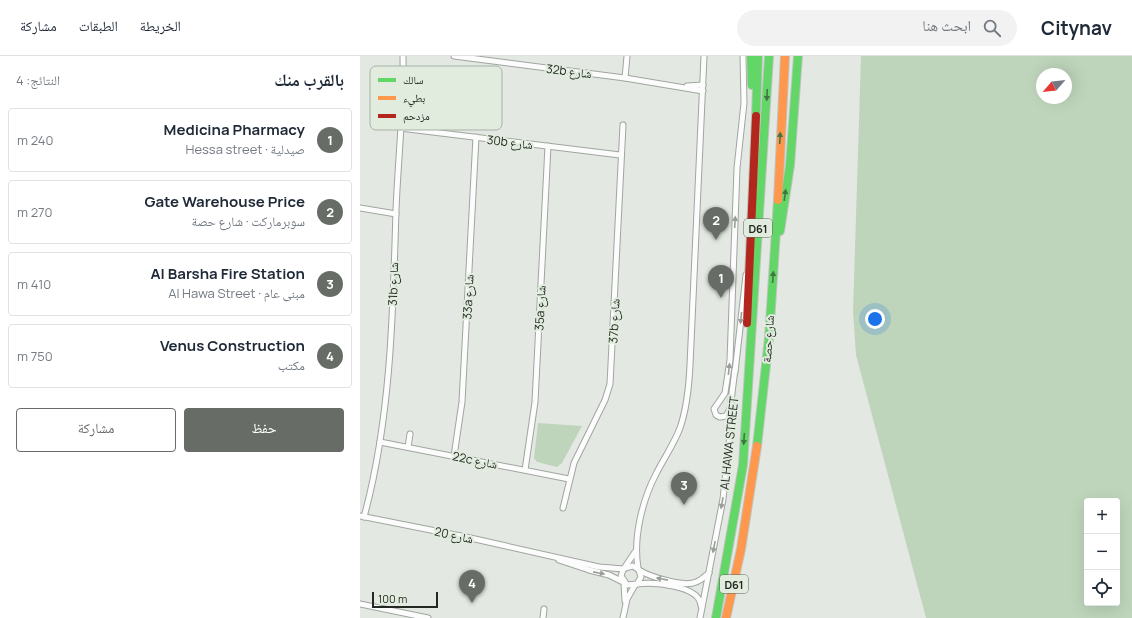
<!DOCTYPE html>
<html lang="ar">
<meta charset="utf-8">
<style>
:root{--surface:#fff;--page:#f2f2f3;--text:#1f2937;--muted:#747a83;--line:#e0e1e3;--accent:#676c66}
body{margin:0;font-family:Manrope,"Noto Naskh Arabic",sans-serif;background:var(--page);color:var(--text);direction:rtl}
.controls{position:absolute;right:12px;bottom:12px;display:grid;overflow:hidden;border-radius:4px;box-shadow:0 4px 16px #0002}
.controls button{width:36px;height:36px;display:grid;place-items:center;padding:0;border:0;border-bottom:1px solid var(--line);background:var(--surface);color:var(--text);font:20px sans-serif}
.compass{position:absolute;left:676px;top:12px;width:36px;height:36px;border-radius:50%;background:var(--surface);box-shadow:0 4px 16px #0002;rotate:242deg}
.scale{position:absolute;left:12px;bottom:10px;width:66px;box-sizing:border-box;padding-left:4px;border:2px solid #242823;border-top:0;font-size:11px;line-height:14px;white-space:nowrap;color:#242823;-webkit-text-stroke:3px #e1ecdf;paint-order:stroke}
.you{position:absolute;left:515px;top:263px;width:14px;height:14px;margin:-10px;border:3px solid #fff;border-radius:50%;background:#1a73e8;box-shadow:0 0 0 6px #1a73e833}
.badge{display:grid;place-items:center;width:26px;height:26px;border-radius:50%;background:var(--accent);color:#fff;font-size:13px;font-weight:700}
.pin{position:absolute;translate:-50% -33px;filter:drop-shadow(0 1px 2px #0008)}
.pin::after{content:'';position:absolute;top:21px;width:14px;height:12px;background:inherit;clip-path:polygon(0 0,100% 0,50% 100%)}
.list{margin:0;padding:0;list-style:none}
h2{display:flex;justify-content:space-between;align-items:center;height:52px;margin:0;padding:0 16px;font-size:17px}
h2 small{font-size:13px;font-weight:400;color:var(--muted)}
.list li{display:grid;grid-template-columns:26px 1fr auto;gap:12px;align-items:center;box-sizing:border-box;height:64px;margin:0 8px 8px;padding:0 8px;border:1px solid var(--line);border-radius:4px}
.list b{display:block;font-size:15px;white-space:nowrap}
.list p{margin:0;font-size:13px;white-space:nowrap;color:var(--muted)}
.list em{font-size:13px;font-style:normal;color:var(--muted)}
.actions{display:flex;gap:8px;padding:12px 16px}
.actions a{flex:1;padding:9px 0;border:1px solid var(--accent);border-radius:4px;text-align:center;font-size:14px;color:var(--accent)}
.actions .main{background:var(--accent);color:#fff}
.icon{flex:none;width:22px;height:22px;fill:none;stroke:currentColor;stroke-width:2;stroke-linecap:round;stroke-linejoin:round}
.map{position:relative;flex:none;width:772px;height:562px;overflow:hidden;direction:ltr}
header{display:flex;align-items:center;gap:24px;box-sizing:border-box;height:56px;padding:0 20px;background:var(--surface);border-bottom:1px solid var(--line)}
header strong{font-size:19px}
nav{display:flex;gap:22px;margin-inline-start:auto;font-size:14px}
.search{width:280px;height:36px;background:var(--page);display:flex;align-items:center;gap:10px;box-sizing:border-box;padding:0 14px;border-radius:22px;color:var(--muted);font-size:15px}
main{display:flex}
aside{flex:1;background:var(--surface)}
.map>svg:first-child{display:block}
</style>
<header>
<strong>Citynav</strong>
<div class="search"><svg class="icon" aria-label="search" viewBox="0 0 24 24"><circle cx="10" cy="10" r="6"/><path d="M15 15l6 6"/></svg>ابحث هنا</div>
<nav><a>الخريطة</a><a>الطبقات</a><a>مشاركة</a></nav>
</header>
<main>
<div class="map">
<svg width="772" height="562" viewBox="0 0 772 562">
<rect width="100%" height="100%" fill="#e3e9e2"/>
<g fill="#bed5bb" fill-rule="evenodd">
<path d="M501 0H772V562H566L496 299 493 256ZM682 18H706V42H682ZM727 445H757V547H727Z"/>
<path d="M178 367 222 370 202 407 197 411 177 406 174 402Z"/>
</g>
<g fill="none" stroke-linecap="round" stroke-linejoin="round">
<defs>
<g id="street">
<path d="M94 0 265 22 343 35"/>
<path d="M265 22 267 0"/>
<path d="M327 30 343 29"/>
<path d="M40 72 260 99"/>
<path d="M0 152 36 158"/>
<path d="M375 313 370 353 366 360 360 361 356 359 354 353 365 337 370 304 377 112 384 47 383 0"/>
<path d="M375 316 386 219"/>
<path d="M20 386 209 423"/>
<path d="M48 391 50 378"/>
<path d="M94 400 102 346 116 81"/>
<path d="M165 414 175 346 188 90"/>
<path d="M203 452 214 407 245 344 250 328 263 69"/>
<path d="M0 460 106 481 239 511 264 513"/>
<path d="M4 461C31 362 33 256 36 154 38 103 44 51 43 0"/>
<path d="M199 504 229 514 249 519 263 526"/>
<path d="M265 512 273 510 279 514 281 521 277 528 267 529 261 520 263 514 275 496"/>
<path d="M278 512C273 482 282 445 296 418 304 402 314 388 320 372 327 352 329 330 330 309L344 0"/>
<path d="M279 514C290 521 321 530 333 527 340 526 344 521 349 517"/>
<path d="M264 527 265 545"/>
<path d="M277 528C293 526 340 529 341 550"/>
<path d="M0 548 68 562"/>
<path d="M183 562 184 553"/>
<path d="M263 562 267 543 275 529"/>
<path d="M340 562 363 443 373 350"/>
</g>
<g id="fast">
<path d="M391 0 392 29"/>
<path d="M396 60 398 0"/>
<path d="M420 175 430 109 438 0"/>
<path d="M397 390 409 282 418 144"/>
<path d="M356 562 383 409 409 0"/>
</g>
<g id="slow">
<path d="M418 144 425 0"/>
<path d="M366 562 381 493 397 390"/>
</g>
<path id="jam" d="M387 267 396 60"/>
</defs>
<use href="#street" stroke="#a0a5a0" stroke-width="7"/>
<use href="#fast" stroke="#c1c4c0" stroke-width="10"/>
<use href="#slow" stroke="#c1c4c0" stroke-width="10"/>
<use href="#jam" stroke="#c1c4c0" stroke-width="10"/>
<use href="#street" stroke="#fbfcfb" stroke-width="5"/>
<use href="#fast" stroke="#63d668" stroke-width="8"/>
<use href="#slow" stroke="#ff974d" stroke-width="8"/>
<use href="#jam" stroke="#b3261e" stroke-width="8"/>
</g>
<defs><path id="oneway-solid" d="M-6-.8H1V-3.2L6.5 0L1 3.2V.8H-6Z"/></defs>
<g fill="#407642">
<use href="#oneway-solid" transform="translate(407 39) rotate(93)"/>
<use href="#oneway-solid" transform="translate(420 82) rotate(-87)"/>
<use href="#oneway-solid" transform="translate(425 139) rotate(-82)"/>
<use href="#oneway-solid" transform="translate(413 221) rotate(-86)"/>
<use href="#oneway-solid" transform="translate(384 383) rotate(94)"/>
</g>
<g fill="#9a9d9a">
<use href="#oneway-solid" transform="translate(375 166) rotate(-87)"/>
<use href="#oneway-solid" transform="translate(381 262) rotate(96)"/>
<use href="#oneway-solid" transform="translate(369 313) rotate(-83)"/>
<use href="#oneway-solid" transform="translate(362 447) rotate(100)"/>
<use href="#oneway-solid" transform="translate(354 491) rotate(101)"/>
<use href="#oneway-solid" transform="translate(239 517) rotate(11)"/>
<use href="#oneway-solid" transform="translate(302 523) rotate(-169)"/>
</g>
<g text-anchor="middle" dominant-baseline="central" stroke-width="4" stroke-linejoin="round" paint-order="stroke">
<g fill="#e1ecdf" stroke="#5d635b" stroke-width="1">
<rect x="384" y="163" width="28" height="18" rx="3"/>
<rect x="360" y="519" width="28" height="18" rx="3"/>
</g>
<g font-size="11" font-weight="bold" fill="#242823">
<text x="398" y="172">D61</text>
<text x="374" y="528">D61</text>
</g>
<g font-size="12" fill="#242823" stroke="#e1ecdf">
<text transform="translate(209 15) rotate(7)">32b شارع</text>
<text transform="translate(150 86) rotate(7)">30b شارع</text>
<text transform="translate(33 228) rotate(-88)">31b شارع</text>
<text transform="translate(108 241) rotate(-87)">33a شارع</text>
<text transform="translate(180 252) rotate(-87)">35a شارع</text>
<text transform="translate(254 265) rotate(-87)">37b شارع</text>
<text transform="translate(408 283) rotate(-86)">شارع حصة</text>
<text transform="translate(369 387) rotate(-84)">AL HAWA STREET</text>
<text transform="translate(115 404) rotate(11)">22c شارع</text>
<text transform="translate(94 479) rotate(12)">شارع 20</text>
</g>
</g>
<rect x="10" y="10" width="132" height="64" rx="6" fill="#e1ecdf" stroke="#a8b1a7" stroke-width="1"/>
<rect x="18" y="22" width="18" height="4" fill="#63d668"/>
<rect x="18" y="40" width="18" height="4" fill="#ff974d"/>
<rect x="18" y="58" width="18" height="4" fill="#b3261e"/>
<g font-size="11" fill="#242823">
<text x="43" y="28">سالك</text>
<text x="43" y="46">بطيء</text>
<text x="43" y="64">مزدحم</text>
</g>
</svg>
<div class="controls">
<button>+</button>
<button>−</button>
<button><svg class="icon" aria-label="locate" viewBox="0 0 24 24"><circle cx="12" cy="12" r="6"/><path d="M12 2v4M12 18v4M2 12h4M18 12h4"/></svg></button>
</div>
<svg class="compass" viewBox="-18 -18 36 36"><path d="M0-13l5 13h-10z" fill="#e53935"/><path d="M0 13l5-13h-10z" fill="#747a83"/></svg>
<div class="scale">100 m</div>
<div class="you"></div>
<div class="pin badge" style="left:361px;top:242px">1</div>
<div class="pin badge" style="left:356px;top:184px">2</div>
<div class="pin badge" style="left:324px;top:449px">3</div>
<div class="pin badge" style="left:112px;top:547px">4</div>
</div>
<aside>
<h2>بالقرب منك<small>النتائج: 4</small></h2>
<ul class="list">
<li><span class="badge">1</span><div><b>Medicina Pharmacy</b><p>صيدلية · Hessa street</p></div><em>240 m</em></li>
<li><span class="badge">2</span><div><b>Gate Warehouse Price</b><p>سوبرماركت · شارع حصة</p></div><em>270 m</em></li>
<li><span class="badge">3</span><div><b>Al Barsha Fire Station</b><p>مبنى عام · Al Hawa Street</p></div><em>410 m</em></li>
<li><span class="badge">4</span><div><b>Venus Construction</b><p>مكتب</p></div><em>750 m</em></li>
</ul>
<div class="actions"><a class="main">حفظ</a><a>مشاركة</a></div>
</aside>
</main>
